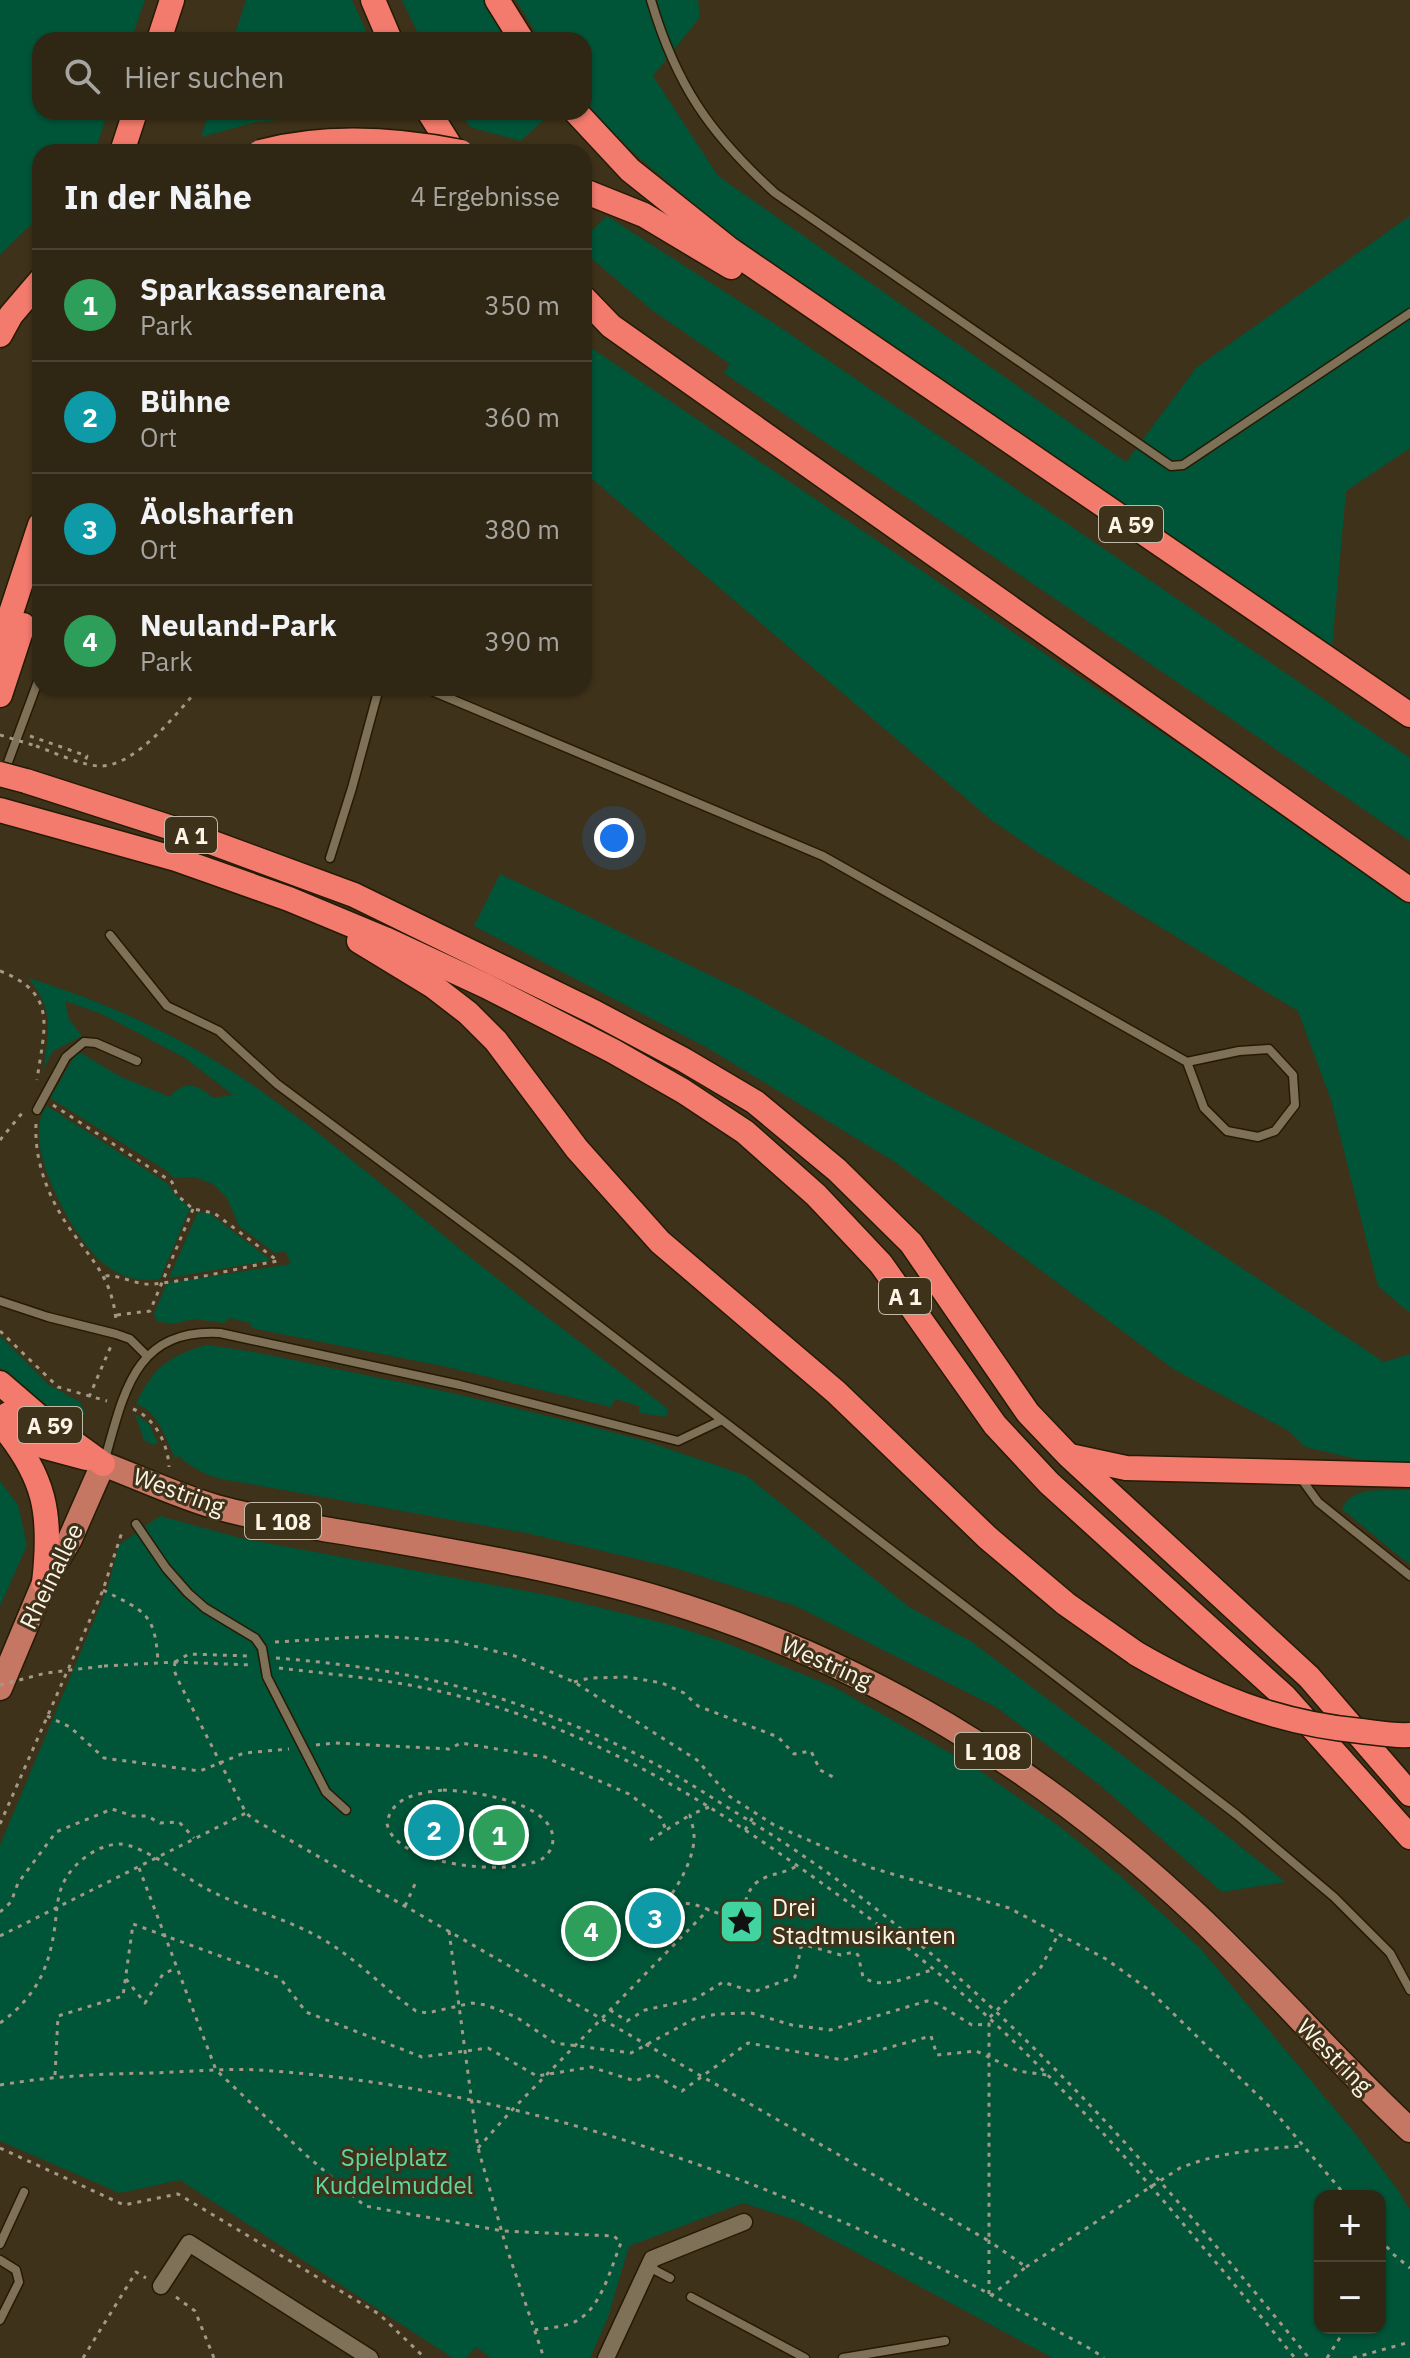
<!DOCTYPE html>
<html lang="de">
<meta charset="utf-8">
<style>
:root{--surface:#2f2614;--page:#3b3222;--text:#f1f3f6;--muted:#a7a5a0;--line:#4a4334;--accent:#41d4a1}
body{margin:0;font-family:"IBM Plex Sans",sans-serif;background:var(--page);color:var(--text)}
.controls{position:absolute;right:24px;bottom:24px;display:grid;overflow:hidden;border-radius:16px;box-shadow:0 2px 6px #0004}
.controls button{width:72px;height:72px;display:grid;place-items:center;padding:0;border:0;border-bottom:2px solid var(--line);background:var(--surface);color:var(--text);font:40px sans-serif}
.you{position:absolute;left:614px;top:838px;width:28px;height:28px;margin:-20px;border:6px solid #fff;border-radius:50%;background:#1a73e8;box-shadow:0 0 0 12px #1a73e833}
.badge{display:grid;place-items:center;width:52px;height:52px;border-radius:50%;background:var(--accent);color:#fff;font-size:26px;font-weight:700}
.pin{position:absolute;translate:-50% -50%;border:4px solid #fff;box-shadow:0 2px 8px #0006}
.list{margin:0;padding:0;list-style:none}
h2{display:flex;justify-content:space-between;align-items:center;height:104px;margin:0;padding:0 32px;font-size:34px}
h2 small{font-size:26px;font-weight:400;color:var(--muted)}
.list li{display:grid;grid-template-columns:52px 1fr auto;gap:24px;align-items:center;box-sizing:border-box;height:112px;padding:0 32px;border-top:2px solid var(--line)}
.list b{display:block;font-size:30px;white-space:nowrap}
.list p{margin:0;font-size:26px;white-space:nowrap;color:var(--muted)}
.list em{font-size:26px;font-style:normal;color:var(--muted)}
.icon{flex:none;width:44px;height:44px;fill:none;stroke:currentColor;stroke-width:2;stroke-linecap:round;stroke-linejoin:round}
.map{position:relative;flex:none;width:1410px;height:2358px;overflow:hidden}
.search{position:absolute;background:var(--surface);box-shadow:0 2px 6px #0004;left:32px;top:32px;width:560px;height:88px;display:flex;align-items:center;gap:20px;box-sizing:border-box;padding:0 28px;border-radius:24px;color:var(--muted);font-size:30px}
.panel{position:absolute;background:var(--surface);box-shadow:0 2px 6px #0004;left:32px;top:144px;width:560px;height:552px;border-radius:24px}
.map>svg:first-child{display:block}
</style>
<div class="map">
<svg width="1410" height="2358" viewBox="0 0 1410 2358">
<rect width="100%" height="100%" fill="#3f321a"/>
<g fill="#005538" fill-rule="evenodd">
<path d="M0 0H145L131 40H40V112H108L95 152H40V219L28 227 0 255Z"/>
<path d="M246 0H352L370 40H233Z"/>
<path d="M402 0H485L508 40H421Z"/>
<path d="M516 0H698L700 17 653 76 718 176 1126 462 1196 368 1410 216V448L1346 491 1332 647 723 229 609 132 584 100V40H540Z"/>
<path d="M209 112H408L411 118 330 115 256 122 201 137Z"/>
<path d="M461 112H552L521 141 470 127Z"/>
<path d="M607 216 781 328 1410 758V841L724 373 730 364 652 310 584 252V238Z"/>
<path d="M584 343 1410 900V1313L1378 1286 1331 1100 1298 1011 1039 853 990 819 584 472Z"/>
<path d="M500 874 743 991 929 1096 1160 1214 1384 1362 1410 1354V1463L1383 1465 1305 1447 1289 1431 1175 1370 895 1162 706 1047 474 926Z"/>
<path d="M28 978C86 996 142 1019 195 1049 295 1106 381 1186 470 1257 535 1309 602 1358 668 1409L666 1417 639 1413V1406L615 1399 611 1407 447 1367 252 1328 250 1323 229 1318 224 1323 194 1319 172 1324 157 1321 154 1314 167 1283 291 1264 285 1251 275 1253 239 1226 227 1198 213 1184 194 1177 174 1178 167 1171 50 1098 76 1054 81 1053 119 1076 170 1097C183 1080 198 1084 213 1098L233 1095 185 1058 102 1014 65 1001 69 1019 82 1036 53 1051 44 1068C48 1031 55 1009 28 978Z"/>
<path d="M47 1106 168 1184 175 1195 190 1208 160 1279C137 1282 119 1277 102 1262 73 1238 18 1139 47 1106Z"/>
<path d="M198 1212 210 1214 271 1260 169 1278Z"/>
<path d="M0 1336 49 1385 80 1402 86 1415C51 1421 26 1392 2 1370L0 1367Z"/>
<path d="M207 1345 254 1352 452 1393 581 1424 646 1441 747 1476 909 1607 972 1642 1196 1811 1285 1882 1222 1892 1100 1785 996 1707 796 1606 675 1568 526 1533 239 1482C216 1480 196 1472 179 1456L175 1458C165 1438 159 1412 136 1404 153 1368 168 1356 207 1345Z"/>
<path d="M135 1414 149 1424 158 1443 153 1445 144 1440Z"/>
<path d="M0 1481 18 1505 27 1545 0 1606Z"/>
<path d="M1410 1490V1565L1342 1509C1353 1484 1387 1492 1410 1490Z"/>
<path d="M160 1516 244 1539 552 1596 671 1625 723 1642 834 1687 973 1766 1059 1826 1117 1873 1200 1948 1358 2137 1398 2190 1410 2211V2358H1053L796 2220 743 2203 629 2246 608 2317 590 2358H491L476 2347 466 2358H453L180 2180 120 2193 0 2141V1845L108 1587 119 1545ZM1320 2196H1380V2328H1320Z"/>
</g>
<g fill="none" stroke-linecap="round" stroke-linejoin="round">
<defs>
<g id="service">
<path d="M651 0C676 85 710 134 775 193L1171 466 1183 465 1410 313"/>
<path d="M425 688 823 856 1187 1062 1204 1108 1227 1131 1258 1137 1275 1131 1295 1105 1293 1075 1269 1049 1239 1051 1187 1062"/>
<path d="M4 773 40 676"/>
<path d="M330 858 352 788 379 688"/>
<path d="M110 935 167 1006 219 1031 277 1084 512 1259 1237 1815 1334 1897 1390 1953 1410 1990"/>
<path d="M37 1110 66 1057 84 1042 96 1043 137 1061"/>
<path d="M0 1301 48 1317 116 1334 130 1339 147 1356"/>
<path d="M105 1459C124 1392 135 1328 220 1333L460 1385 678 1441 720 1421"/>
<path d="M1300 1477 1318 1502 1410 1576"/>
<path d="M136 1524 166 1568 188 1593 205 1608 255 1638 262 1648 267 1677 326 1792 346 1810"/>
<path d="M0 2244 24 2192"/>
<path d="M0 2260 16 2270 19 2282 0 2320"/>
<path d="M649 2267 670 2278"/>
<path d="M691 2297 805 2358"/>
<path d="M843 2358 945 2341"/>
</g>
<g id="minor">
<path d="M161 2286 189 2243 370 2358"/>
<path d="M606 2358 652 2259 744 2222"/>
</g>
<path id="primary" d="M0 1688 44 1583 70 1539 103 1464C140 1478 178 1496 216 1507 267 1521 320 1528 372 1537 469 1554 567 1571 661 1599 866 1661 1041 1768 1197 1915 1270 1984 1336 2061 1410 2130"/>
<g id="motorway">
<path d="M373 0 390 40"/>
<path d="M497 0 522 40"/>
<path d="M159 40 172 0"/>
<path d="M429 112 454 152"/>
<path d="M576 112 630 170 729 249 1410 715"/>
<path d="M122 152 135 112"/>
<path d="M584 191 644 215 731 267"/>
<path d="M584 298 611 326 1410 890"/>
<path d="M0 335 11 315 40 281"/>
<path d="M0 646 40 525"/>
<path d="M0 695 23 625"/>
<path d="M26 781 175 829 354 895 594 1012 684 1060 755 1102 837 1170 911 1243 1028 1413 1069 1456 1309 1677 1410 1794"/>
<path d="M0 810 176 859 289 899 385 939 486 986 613 1051 683 1091 745 1132 816 1195 881 1264 995 1425 1049 1483 1285 1697 1410 1837"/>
<path d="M359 941 433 986 468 1013 496 1041 577 1149 660 1242 836 1392 988 1538 1066 1604 1137 1654"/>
<path d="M0 1383 44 1421 103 1464"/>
<path d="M8 1414 45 1447 86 1458"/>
<path d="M0 1423C46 1477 52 1514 44 1583"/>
<path d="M1070 1456 1126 1468 1410 1475"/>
</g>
</defs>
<use href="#service" stroke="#251a03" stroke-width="11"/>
<use href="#minor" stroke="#251a03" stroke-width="19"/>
<use href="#primary" stroke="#251a03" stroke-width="27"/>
<use href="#motorway" stroke="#251a03" stroke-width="27"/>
<g stroke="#a39986" stroke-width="3" stroke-dasharray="4 6" stroke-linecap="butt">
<path d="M30 736 87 756 85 761"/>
<path d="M36 746C53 752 85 767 102 766 138 764 177 713 199 688"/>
<path d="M0 971C59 994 44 1028 37 1080"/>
<path d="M53 1105 172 1182 177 1195 193 1209 214 1213 278 1261C237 1268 195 1280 154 1284 136 1286 120 1274 105 1276"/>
<path d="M36 1124C34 1163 50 1202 73 1233 95 1264 112 1280 116 1320"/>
<path d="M0 1140 23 1112"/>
<path d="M117 1315 150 1311 193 1209"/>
<path d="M0 1331 58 1387 107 1401"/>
<path d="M89 1397 111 1346"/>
<path d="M133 1409C155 1418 168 1444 169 1467"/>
<path d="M103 1590C145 1612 155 1612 158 1662"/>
<path d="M275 1642 376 1636 453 1641 515 1656 574 1682 697 1760 729 1796 774 1825 872 1868 1009 1908 1106 1959 1149 1990 1273 2110 1346 2196"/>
<path d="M276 1658C353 1664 431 1676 505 1700 557 1717 610 1739 659 1766 691 1783 721 1804 753 1823 974 1960 1146 2158 1309 2358"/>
<path d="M175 1662 189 1654 249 1656"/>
<path d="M175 1662 174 1670 178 1680 246 1813 253 1819 989 2241V2018L1041 1967 1059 1933"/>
<path d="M104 1666 175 1662 252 1665"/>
<path d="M279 1668C338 1675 397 1680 455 1695 566 1723 669 1778 763 1842 842 1896 919 1953 989 2018 1101 2122 1198 2240 1295 2358"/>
<path d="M574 1682 590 1678 628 1677 662 1683 684 1693 698 1706 778 1737 794 1754 811 1751 820 1770 835 1778"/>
<path d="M47 1716 70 1727 104 1758 200 1771 244 1753 289 1749"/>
<path d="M316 1745 334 1743 449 1749 461 1743 545 1757 629 1794 661 1818 666 1830"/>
<path d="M443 1790C470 1791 552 1801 553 1839 553 1847 549 1854 542 1859 511 1877 393 1866 387 1823 392 1796 419 1793 443 1790Z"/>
<path d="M709 1807 690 1815C691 1821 694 1829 694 1835 695 1861 674 1893 658 1912 650 1913 639 1918 639 1928L649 1927C654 1923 657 1917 662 1913 690 1889 710 1918 736 1916 747 1907 745 1892 756 1883 770 1872 784 1875 798 1865"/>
<path d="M0 1824 103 1590 123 1529"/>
<path d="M745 1830 755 1814"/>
<path d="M650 1840 690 1815"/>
<path d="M139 1868 216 2070 306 2155 365 2206 503 2231 614 2236 621 2243C611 2267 602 2306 578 2320 567 2327 548 2328 535 2330"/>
<path d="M405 1906 415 1884"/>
<path d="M0 1912 11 1902 18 1883 56 1832 112 1809 133 1816H147L160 1823 179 1822 194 1838"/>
<path d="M449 1931 478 2148 505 2243 544 2358"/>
<path d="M0 1936 246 1813"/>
<path d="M126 1979 145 2003 163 1974 176 1968"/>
<path d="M610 2010 627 2021 645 2010 695 1999 723 1982 753 1992 795 1977 801 1947 805 1945 841 1955 854 1952 858 1955 863 1977C883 1991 910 1976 932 1970"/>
<path d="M0 2023C36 1997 49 1969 55 1926 57 1909 57 1893 66 1878 76 1861 99 1844 120 1844 143 1845 184 1877 207 1889 244 1909 287 1918 324 1940 358 1960 384 1989 416 2011L427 2013 472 2003 486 2005 516 2017 555 2043 631 2053 694 2019 717 2014 751 2013 792 2025 830 2030 927 2001 936 2003 972 2025 989 2024"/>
<path d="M55 2075 58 2016 123 1996 133 1924 280 1978 306 2012 422 2057 488 2048 537 2076 591 2067 635 2081 653 2074 682 2091 748 2043 843 2060 931 2036 937 2055 976 2051 1018 2071 1047 2075"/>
<path d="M0 2085C54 2076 96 2074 150 2073 187 2072 223 2068 259 2070 495 2085 747 2168 956 2276 988 2293 1020 2311 1052 2328 1069 2338 1088 2346 1104 2358"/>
<path d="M0 2148 124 2205 178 2194 379 2314 425 2358"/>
<path d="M478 2148 511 2111 709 1909"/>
<path d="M1380 2239 1393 2254 1410 2268"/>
<path d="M1026 2267 1180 2168C1219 2152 1261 2149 1303 2146"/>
<path d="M989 2294V2241L1026 2267 992 2295"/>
<path d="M176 2297 195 2311 214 2358"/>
<path d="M83 2358 136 2272 146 2278"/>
<path d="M1327 2358 1346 2328"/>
<path d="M1353 2358 1410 2342"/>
</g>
<use href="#service" stroke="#7f7157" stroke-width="8"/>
<use href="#minor" stroke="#7f7157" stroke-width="16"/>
<use href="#primary" stroke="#c57764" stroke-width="24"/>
<use href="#motorway" stroke="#f37b6d" stroke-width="24"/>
<defs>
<g id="motorway-bridge">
<path d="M260 152C324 135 396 139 461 152"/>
<path d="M0 774 26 781"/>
<path d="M1137 1654C1210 1696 1277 1723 1361 1731 1377 1733 1394 1736 1410 1735"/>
</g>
</defs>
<use href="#motorway-bridge" stroke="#251a03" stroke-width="27" stroke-linecap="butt"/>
<g stroke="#a39986" stroke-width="3" stroke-dasharray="4 6" stroke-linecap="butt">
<path d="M0 735 36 746"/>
<path d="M0 1685 46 1673 104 1666"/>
</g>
<use href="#motorway-bridge" stroke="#f37b6d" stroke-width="24"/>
</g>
<defs>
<symbol id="sight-square" viewBox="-11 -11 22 22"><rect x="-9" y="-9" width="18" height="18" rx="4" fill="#41d4a1" stroke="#3f321a"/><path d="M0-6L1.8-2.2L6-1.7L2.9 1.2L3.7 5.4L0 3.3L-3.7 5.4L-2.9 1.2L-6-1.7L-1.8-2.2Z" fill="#111"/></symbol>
</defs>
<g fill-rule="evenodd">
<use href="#sight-square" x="716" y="1896" width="51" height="51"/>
</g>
<g text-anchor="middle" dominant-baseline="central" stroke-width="6" stroke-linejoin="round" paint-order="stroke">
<g fill="#3f321a" stroke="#c3baa8" stroke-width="2">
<rect x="1099" y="506" width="64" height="36" rx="6"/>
<rect x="165" y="817" width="52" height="36" rx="6"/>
<rect x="879" y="1278" width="52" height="36" rx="6"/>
<rect x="18" y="1407" width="64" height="36" rx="6"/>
<rect x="245" y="1503" width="76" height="36" rx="6"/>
<rect x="955" y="1733" width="76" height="36" rx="6"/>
</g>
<g font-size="22" font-weight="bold" fill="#fcf4e5">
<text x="1131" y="524">A 59</text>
<text x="191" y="835">A 1</text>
<text x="905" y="1296">A 1</text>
<text x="50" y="1425">A 59</text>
<text x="283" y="1521">L 108</text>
<text x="993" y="1751">L 108</text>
</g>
<g font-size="24" fill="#fcf4e5" stroke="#3f321a">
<text transform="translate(179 1491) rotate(20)">Westring</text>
<text transform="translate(51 1576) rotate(-64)">Rheinallee</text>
<text transform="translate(827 1662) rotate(24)">Westring</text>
<text transform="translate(1335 2056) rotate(45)">Westring</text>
</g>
<g font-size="24" fill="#fcf4e5" stroke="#3f321a" text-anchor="start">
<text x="772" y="1907">Drei<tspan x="772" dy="28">Stadtmusikanten</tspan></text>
</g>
<g font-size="24" fill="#5bdba2" stroke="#3f321a">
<text x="394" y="2157">Spielplatz<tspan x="394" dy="28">Kuddelmuddel</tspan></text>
</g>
</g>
</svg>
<div class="controls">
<button>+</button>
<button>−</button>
</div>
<div class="you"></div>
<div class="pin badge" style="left:499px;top:1835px;background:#2e9e5b">1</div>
<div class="pin badge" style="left:434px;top:1830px;background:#0f9aa8">2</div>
<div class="pin badge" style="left:655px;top:1918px;background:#0f9aa8">3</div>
<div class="pin badge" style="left:591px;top:1931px;background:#2e9e5b">4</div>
<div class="search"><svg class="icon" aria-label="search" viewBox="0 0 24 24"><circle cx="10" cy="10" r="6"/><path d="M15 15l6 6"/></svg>Hier suchen</div>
<section class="panel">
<h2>In der Nähe<small>4 Ergebnisse</small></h2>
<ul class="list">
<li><span class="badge" style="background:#2e9e5b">1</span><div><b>Sparkassenarena</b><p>Park</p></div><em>350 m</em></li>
<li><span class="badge" style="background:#0f9aa8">2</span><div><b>Bühne</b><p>Ort</p></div><em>360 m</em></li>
<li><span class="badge" style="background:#0f9aa8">3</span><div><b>Äolsharfen</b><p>Ort</p></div><em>380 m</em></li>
<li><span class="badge" style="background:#2e9e5b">4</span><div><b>Neuland-Park</b><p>Park</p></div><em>390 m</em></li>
</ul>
</section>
</div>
